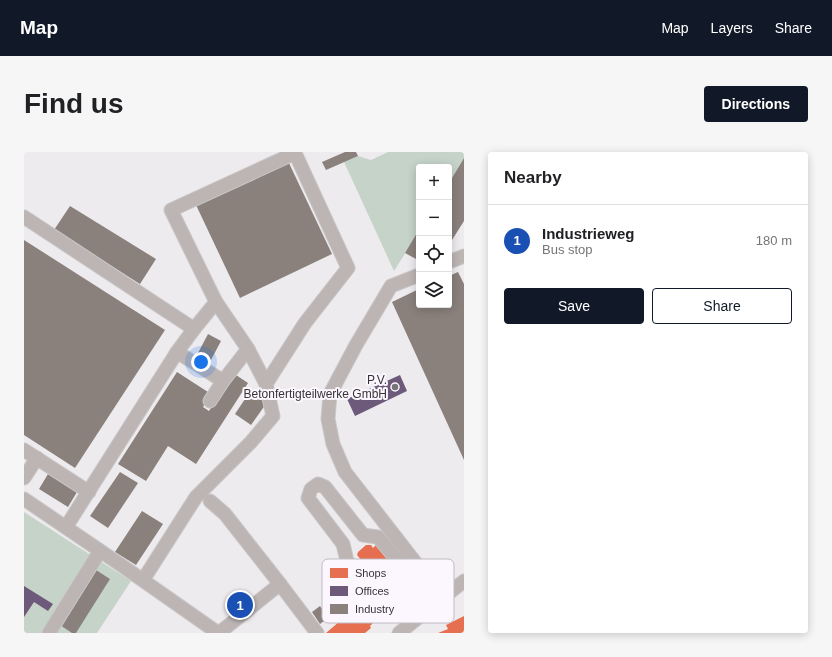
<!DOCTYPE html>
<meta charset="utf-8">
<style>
:root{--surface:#fff;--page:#f6f6f6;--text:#202124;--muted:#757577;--line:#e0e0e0;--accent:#111827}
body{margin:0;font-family:Arial,sans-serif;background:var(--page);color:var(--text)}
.controls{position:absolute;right:12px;top:12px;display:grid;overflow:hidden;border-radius:4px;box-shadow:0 2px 10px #0003}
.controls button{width:36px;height:36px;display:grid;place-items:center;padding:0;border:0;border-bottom:1px solid var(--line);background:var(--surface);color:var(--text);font:20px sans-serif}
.you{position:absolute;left:177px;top:210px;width:14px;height:14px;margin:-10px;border:3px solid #fff;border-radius:50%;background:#1a73e8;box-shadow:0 0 0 6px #1a73e833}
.badge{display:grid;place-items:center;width:26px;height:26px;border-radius:50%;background:var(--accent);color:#fff;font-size:13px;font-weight:700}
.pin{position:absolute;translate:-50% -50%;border:2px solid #fff;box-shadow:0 1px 4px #0006}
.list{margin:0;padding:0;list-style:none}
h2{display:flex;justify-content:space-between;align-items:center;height:52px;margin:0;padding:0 16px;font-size:17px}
h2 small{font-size:13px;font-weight:400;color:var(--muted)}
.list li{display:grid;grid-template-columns:26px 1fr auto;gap:12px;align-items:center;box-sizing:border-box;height:72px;padding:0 16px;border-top:1px solid var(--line)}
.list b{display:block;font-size:15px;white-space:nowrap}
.list p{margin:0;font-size:13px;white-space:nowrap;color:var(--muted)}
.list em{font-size:13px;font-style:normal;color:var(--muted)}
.actions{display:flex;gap:8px;padding:12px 16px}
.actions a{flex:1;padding:9px 0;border:1px solid var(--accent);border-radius:4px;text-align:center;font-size:14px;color:var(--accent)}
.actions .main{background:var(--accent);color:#fff}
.icon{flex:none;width:22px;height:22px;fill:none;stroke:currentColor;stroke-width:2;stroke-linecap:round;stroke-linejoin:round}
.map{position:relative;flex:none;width:440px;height:481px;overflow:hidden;border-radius:4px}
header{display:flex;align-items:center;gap:24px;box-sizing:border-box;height:56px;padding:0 20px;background:var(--accent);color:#fff}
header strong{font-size:19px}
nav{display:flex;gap:22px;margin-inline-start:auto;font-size:14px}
.intro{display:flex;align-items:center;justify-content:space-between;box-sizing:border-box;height:96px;padding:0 24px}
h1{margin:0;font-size:28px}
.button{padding:10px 18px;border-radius:4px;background:var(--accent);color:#fff;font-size:14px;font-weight:700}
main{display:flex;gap:24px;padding:0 24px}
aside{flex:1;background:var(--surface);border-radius:4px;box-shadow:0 2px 10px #0003}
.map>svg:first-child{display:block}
</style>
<header>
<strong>Map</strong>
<nav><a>Map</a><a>Layers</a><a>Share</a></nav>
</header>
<div class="intro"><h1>Find us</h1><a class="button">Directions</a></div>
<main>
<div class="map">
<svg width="440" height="481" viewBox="0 0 440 481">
<rect width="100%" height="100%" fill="#eeebef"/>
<g fill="#c5d3c9">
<path d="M364 0H440V6L425 31V15H395V79L370 119 320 10 334 4 347 8Z"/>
<path d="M0 360 107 429 73 481H0Z"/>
</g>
<g fill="#e76f51">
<path d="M353 392 378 421 360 436 333 403 334 400 342 393H347L349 396Z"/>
<path d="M327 452 331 456 335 453 349 471 346 474 347 476 341 481H302L316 469 312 464Z"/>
<path d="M440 464V481H414L424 477 422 473Z"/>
</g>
<g fill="#6d597a">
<path d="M376 223 383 239 331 264 323 247Z"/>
<path d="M0 434 29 452 24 459 10 450 0 465Z"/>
</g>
<g fill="#8a817c">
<path d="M321 0H332L334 4 302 18 298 10Z"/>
<path d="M440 6V69L428 88 425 86V31Z"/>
<path d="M264 9 308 102 216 146 172 53Z"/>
<path d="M46 54 132 107 116 132 30 78Z"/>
<path d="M393 81 395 82V103L392 107 381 101Z"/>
<path d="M0 88 141 178 51 316 0 283Z"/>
<path d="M434 120 440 132V308L368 150 395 137V153H425V124Z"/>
<path d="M184 182 197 189 187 208 174 201Z"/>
<path d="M153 220 187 242 179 255 185 259 209 221 224 231 172 312 144 294 122 329 94 312Z"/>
<path d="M227 238 244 249 227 273 211 262Z"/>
<path d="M96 320 114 331 84 376 66 364Z"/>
<path d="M24 322 53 340 44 355 15 337Z"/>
<path d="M118 359 139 372 112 413 91 400Z"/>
<path d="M72 418 86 427 52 481H48L36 473Z"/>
<path d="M296 454 304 466 296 472 288 460Z"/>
</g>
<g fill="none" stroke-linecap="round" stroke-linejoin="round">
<defs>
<g id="minor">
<path d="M0 65 170 177 153 200 42 375"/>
<path d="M425 110 440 104"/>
<path d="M395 123 367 134 332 193 306 242 304 267 309 292 321 320 419 446"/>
<path d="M170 177 192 150 147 58 271 1 324 116 281 171 242 232 224 197 192 150"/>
<path d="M153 200 199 229 186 249"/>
<path d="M199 229 224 197"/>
<path d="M0 298 65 340"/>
<path d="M0 326 13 306"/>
<path d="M0 347 97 413 194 481"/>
<path d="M186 349 201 362 256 432"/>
<path d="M119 428 172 345 227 290 249 264 242 232"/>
<path d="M372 453C377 444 387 431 383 420L354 385 339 383 301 335 294 332 287 337 284 346 319 392 323 409 350 441 372 453 386 472"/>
<path d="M25 481 76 399"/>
<path d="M195 481 256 432 293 481"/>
<path d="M375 481 440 429"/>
</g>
</defs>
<use href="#minor" stroke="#c9c7c9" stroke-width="15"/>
<use href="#minor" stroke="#bcb5b4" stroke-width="13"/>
</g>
<circle fill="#777477" stroke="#fcf6fe" stroke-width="1.5" cx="371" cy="235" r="4"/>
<g text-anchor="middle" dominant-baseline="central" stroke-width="4" stroke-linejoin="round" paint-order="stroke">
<g font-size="12" fill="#373437" stroke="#fcf6fe" text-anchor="end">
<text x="363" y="228">P.V.<tspan x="363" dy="14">Betonfertigteilwerke GmbH</tspan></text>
</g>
</g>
<rect x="298" y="407" width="132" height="64" rx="6" fill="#fcf6fe" stroke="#c1bcc2" stroke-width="1"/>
<rect x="306" y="416" width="18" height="10" fill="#e76f51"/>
<rect x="306" y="434" width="18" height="10" fill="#6d597a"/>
<rect x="306" y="452" width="18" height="10" fill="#8a817c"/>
<g font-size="11" fill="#373437">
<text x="331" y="425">Shops</text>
<text x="331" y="443">Offices</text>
<text x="331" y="461">Industry</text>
</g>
</svg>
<div class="controls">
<button>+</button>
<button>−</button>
<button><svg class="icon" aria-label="locate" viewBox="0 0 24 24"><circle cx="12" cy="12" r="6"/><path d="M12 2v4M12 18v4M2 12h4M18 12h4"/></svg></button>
<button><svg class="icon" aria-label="layers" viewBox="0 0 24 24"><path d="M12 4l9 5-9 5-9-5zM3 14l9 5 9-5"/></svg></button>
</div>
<div class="you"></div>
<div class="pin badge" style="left:216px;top:453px;background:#1a4fb4">1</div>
</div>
<aside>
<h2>Nearby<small></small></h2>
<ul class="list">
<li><span class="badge" style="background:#1a4fb4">1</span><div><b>Industrieweg</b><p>Bus stop</p></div><em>180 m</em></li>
</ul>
<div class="actions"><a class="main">Save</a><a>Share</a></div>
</aside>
</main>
